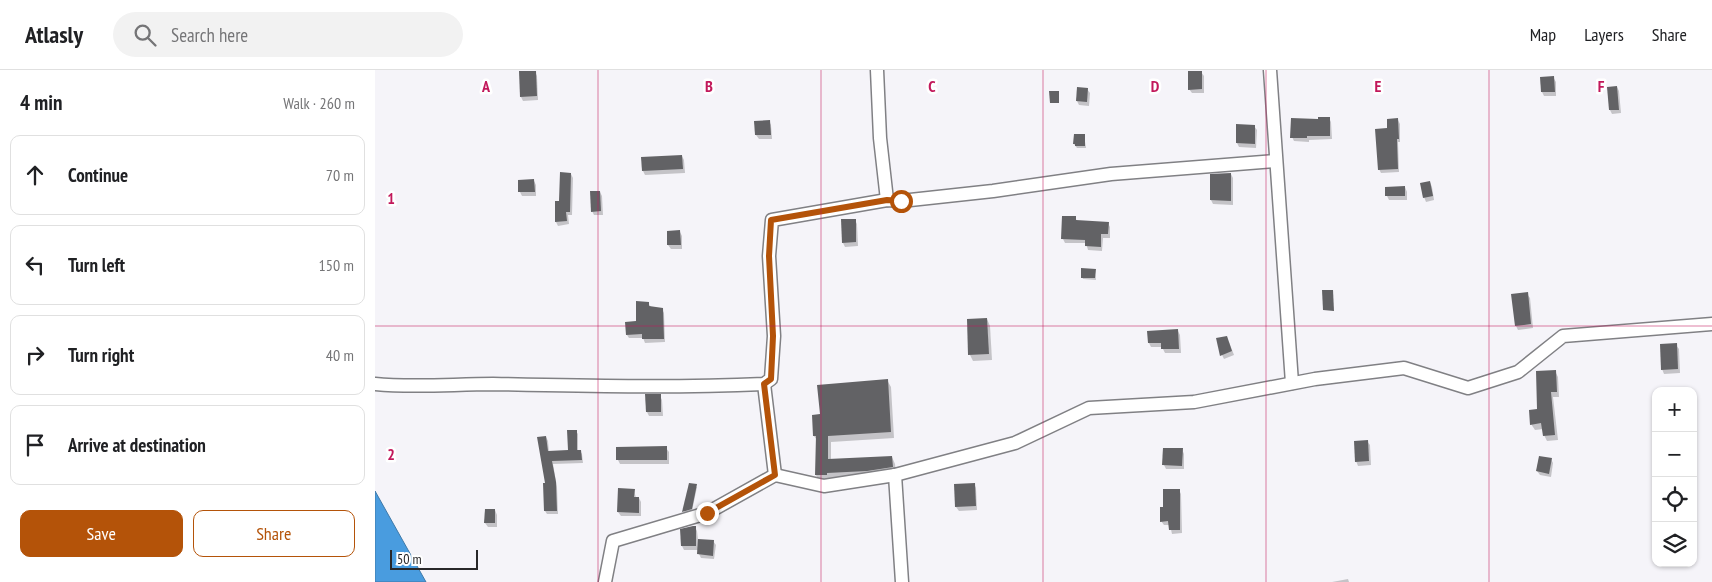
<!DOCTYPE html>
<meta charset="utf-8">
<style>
:root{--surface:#fff;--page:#f2f2f2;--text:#202124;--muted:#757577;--line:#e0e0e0;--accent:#b45309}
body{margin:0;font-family:"PT Sans Narrow",sans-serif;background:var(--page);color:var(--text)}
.controls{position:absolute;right:15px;bottom:15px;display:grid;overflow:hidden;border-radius:10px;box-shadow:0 1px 4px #0004}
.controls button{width:45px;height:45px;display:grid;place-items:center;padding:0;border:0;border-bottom:1px solid var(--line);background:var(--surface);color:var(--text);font:25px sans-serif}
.scale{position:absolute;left:15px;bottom:12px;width:88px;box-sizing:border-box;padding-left:5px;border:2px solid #282729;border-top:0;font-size:14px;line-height:18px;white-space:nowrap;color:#282729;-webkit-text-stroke:4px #fff;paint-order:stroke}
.stop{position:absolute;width:15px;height:15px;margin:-11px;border:4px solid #b45309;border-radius:50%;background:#fff}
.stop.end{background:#b45309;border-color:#fff;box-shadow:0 1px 5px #0008}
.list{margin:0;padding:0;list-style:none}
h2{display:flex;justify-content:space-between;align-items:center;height:65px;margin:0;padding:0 20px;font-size:21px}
h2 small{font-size:16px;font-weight:400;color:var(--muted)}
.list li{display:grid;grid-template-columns:32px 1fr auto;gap:15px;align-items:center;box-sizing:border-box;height:80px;margin:0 10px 10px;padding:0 10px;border:1px solid var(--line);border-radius:10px}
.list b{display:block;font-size:19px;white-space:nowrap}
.list em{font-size:16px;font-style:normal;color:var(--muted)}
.actions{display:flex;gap:10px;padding:15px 20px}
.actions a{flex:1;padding:11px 0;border:1px solid var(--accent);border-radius:10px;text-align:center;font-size:18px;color:var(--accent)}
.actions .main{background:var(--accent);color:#fff}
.icon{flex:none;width:28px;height:28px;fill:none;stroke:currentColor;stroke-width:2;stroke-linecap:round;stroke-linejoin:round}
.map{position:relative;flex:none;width:1337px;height:512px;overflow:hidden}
header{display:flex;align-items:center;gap:30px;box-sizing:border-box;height:70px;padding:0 25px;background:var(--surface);border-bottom:1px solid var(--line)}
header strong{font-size:24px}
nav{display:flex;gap:28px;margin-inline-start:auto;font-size:18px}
.search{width:350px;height:45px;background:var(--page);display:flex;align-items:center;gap:12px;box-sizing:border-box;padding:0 18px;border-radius:28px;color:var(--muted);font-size:19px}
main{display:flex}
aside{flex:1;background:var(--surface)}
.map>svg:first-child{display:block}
</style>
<header>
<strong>Atlasly</strong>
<div class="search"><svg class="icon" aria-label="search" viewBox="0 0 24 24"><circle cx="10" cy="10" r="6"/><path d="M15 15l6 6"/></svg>Search here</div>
<nav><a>Map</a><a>Layers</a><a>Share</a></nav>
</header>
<main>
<aside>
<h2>4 min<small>Walk · 260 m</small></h2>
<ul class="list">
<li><svg class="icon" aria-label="ahead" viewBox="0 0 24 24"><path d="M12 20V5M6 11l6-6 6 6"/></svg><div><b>Continue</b></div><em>70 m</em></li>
<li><svg class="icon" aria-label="left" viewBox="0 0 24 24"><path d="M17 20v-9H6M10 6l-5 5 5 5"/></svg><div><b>Turn left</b></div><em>150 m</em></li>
<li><svg class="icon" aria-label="right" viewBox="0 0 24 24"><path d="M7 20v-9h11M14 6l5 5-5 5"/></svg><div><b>Turn right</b></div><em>40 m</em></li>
<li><svg class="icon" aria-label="arrive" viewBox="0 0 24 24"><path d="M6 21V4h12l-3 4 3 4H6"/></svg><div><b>Arrive at destination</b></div></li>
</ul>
<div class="actions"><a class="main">Save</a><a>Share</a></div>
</aside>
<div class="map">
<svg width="1337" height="512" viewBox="0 0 1337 512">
<rect width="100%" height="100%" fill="#f5f4f9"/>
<path fill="#499cdf" stroke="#3f79a8" d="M0 421 51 512H0Z"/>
<g fill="#0003">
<path d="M160 2 162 6 163 30 148 31 146 27Z"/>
<path d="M826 2 829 6V23H817L814 19Z"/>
<path d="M1178 7 1181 12V26H1169L1167 22 1166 8Z"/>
<path d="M1242 17 1244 21 1246 43 1237 44 1235 40 1233 18Z"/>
<path d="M712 19 715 23 714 36 704 35 702 31Z"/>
<path d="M954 48 956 52 957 69 934 70V72L919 71 917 67 944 50Z"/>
<path d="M1023 50 1025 54V72H1023L1024 102 1006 103 1004 99 1014 59Z"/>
<path d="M394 51 396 55 397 69H384L381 65 380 52Z"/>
<path d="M879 56 882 60 881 78 864 77 862 73Z"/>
<path d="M709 65 711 78H702L699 74Z"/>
<path d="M307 86 309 90 310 103 270 105 268 101Z"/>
<path d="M196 104 198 108 197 145H193L194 154 183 156 181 152V132H186Z"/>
<path d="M856 104 858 108V135L838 134 836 130V105Z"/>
<path d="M145 111H159L161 115V126H147L145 122Z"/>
<path d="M1055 112 1057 117 1059 130 1051 132 1049 127Z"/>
<path d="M1030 117 1032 122V130H1014L1012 126Z"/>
<path d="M225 122 227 126 228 145H219L217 141Z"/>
<path d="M700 148 703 152 733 153 735 157V168H728L727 181 713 180 711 173H690L688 169Z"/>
<path d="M480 150 482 154 483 176 470 177 468 173Z"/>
<path d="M305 162 307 166V179H296L293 175Z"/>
<path d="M720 200 721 210 708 209 707 207Z"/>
<path d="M1152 224 1155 228 1158 258 1143 260 1141 256Z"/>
<path d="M273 233 276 237 287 239 289 243 290 272 270 273 268 268H254L252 265 262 253Z"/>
<path d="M612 249 615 256 617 290 598 291 595 285Z"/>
<path d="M803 261 805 265 806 283H790L787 277H776L774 273Z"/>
<path d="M854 272 859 285 849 289 847 285Z"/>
<path d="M1301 275 1304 279 1305 303 1289 304 1287 299Z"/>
<path d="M1180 301 1183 307 1184 327H1178L1183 370 1172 371 1169 365 1168 359 1160 360 1156 354Z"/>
<path d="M512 310 516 317 519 368 456 372V390L517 387 520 394 521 403 444 411 441 405 442 370 439 366 446 346Z"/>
<path d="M285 326 287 330 288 346H274L272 342Z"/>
<path d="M201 361 203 364V381H205L207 384 208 393 178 394 182 417 183 444H172L170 441 171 367 173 371 174 382 194 381Z"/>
<path d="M992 371 995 375 996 395 983 396 981 391Z"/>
<path d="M291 378 294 382V394H245L243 390 242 379Z"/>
<path d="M807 379 809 384V399H791L789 395Z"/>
<path d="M1176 389 1178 393 1176 407 1165 405 1162 401Z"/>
<path d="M315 414 322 417 317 441 309 443Z"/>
<path d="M599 414 601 418 602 440 584 441 581 437 580 415Z"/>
<path d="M259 420 261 428H264L266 432V446H246L243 442Z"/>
<path d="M804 420 806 424 807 463 797 464 795 455H789L786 451 790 438Z"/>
<path d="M120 440 122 445V457H113L110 453Z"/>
<path d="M320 457 322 461 323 470 338 471 341 475 339 489 326 488 324 484V480H309L307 476Z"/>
<path d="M973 509 974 512H957Z"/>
</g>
<g fill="#626265">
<path d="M144 1H161L162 26 145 27Z"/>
<path d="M813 1H827V19L813 20Z"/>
<path d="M1179 6 1180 22H1166L1165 7Z"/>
<path d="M1242 16 1244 40H1234L1232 17Z"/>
<path d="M702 17 713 18 712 32 701 31Z"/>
<path d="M674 21H684V33H675Z"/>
<path d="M943 47H955V66H932V68H915L916 48 943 49Z"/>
<path d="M1023 48 1024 69H1022L1023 99 1003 100 1000 59 1012 58V49Z"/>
<path d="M395 50 396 65H380L379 51Z"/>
<path d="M861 54 880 55V74L861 73Z"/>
<path d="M699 64H710V76H700V74H698Z"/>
<path d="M307 85 308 99 267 101 266 87Z"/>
<path d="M185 102 196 103 195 142H191L192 151 180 152V131H184Z"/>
<path d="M856 103V131L835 130V104Z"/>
<path d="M159 109 160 122H143V110Z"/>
<path d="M1055 111 1058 126 1048 128 1045 113Z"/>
<path d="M1030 116V126H1010V117Z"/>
<path d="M215 121H225L226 141 216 142Z"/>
<path d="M687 146H701V150L734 152 733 164H726V177L710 176V170L686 169Z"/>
<path d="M466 149H481V172L467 173Z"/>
<path d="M305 160 306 175H292V161Z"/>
<path d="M706 198 721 199 720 208H706Z"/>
<path d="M947 220H958L959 241 948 240Z"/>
<path d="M1153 222 1156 254 1140 256 1136 224Z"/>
<path d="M261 231 274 232V236L288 238 289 269H267V264L251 265 250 252 261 251Z"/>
<path d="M612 248 614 284 593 285 592 249Z"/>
<path d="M803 259 804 279H786V273H773L772 261Z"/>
<path d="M852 266 857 281 845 286 841 268Z"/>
<path d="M1302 273 1303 299 1286 300 1285 274Z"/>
<path d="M1181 300 1182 322H1176L1180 365 1168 366 1166 353 1155 355 1154 340 1162 339 1161 301Z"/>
<path d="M513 309 516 362 453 366V389L517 386 518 397 492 401 452 403V405H440L441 366H438L437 345 445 344 442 315Z"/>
<path d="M270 324H286V342H271Z"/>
<path d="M192 360H202V380H206L207 390 177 391 181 412 182 441H169L168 413H170L162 367 171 366 173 381 193 380Z"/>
<path d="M993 370 994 391 980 392 979 371Z"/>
<path d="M292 376V390H241V377Z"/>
<path d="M788 378H808L807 396 787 395Z"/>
<path d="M1164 386 1177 388 1174 404 1161 401Z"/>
<path d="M314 413 322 414 317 439 307 442Z"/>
<path d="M600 413 601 436 580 437 579 414Z"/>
<path d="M243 418 260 419 259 427H264V443L242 442Z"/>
<path d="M788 419H805V460H794L793 451 785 452V437H788Z"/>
<path d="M110 439H120V453H109Z"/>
<path d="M318 456H321V476H306L305 459Z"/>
<path d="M323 469 339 470 338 486 322 484Z"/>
</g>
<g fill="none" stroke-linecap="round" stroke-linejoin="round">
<defs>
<g id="street">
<path d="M502 0 505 68 512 130"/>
<path d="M895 0 917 313"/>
<path d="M0 314C39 318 79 314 118 314 208 316 299 318 389 314L396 309 399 266 394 186 397 150 512 130 526 131 618 121 736 104 900 91"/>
<path d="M389 314 400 405"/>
<path d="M520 405 527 512"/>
<path d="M230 512 238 471 332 443 400 405 449 416 520 405 640 373 714 338 819 332 940 309 1029 298 1093 318 1143 302 1188 266 1337 254"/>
</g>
</defs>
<use href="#street" stroke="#808084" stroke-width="15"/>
<use href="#street" stroke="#fff" stroke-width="12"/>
</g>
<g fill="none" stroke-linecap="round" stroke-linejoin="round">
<path stroke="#b45309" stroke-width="6" d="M332 443 400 405 389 314 396 309 398 266 394 186 396 150 512 130 526 131"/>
</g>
<path fill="none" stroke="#c2185b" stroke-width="1" stroke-opacity="0.55" d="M223 0V512M446 0V512M668 0V512M891 0V512M1114 0V512M0 256H1337"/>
<g font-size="16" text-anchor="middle" font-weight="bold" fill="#c2185b" stroke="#fff" stroke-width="5" stroke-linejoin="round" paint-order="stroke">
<text x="111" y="22">A</text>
<text x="334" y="22">B</text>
<text x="557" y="22">C</text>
<text x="780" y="22">D</text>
<text x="1003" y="22">E</text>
<text x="1226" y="22">F</text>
<text x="16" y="134">1</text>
<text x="16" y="390">2</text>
</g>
</svg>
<div class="controls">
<button>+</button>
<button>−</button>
<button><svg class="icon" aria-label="locate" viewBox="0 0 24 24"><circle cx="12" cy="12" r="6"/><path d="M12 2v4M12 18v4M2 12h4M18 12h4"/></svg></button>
<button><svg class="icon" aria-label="layers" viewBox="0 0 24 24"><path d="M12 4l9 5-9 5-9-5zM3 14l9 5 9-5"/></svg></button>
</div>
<div class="scale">50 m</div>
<div class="stop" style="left:526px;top:131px"></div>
<div class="stop end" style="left:332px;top:443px"></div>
</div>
</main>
